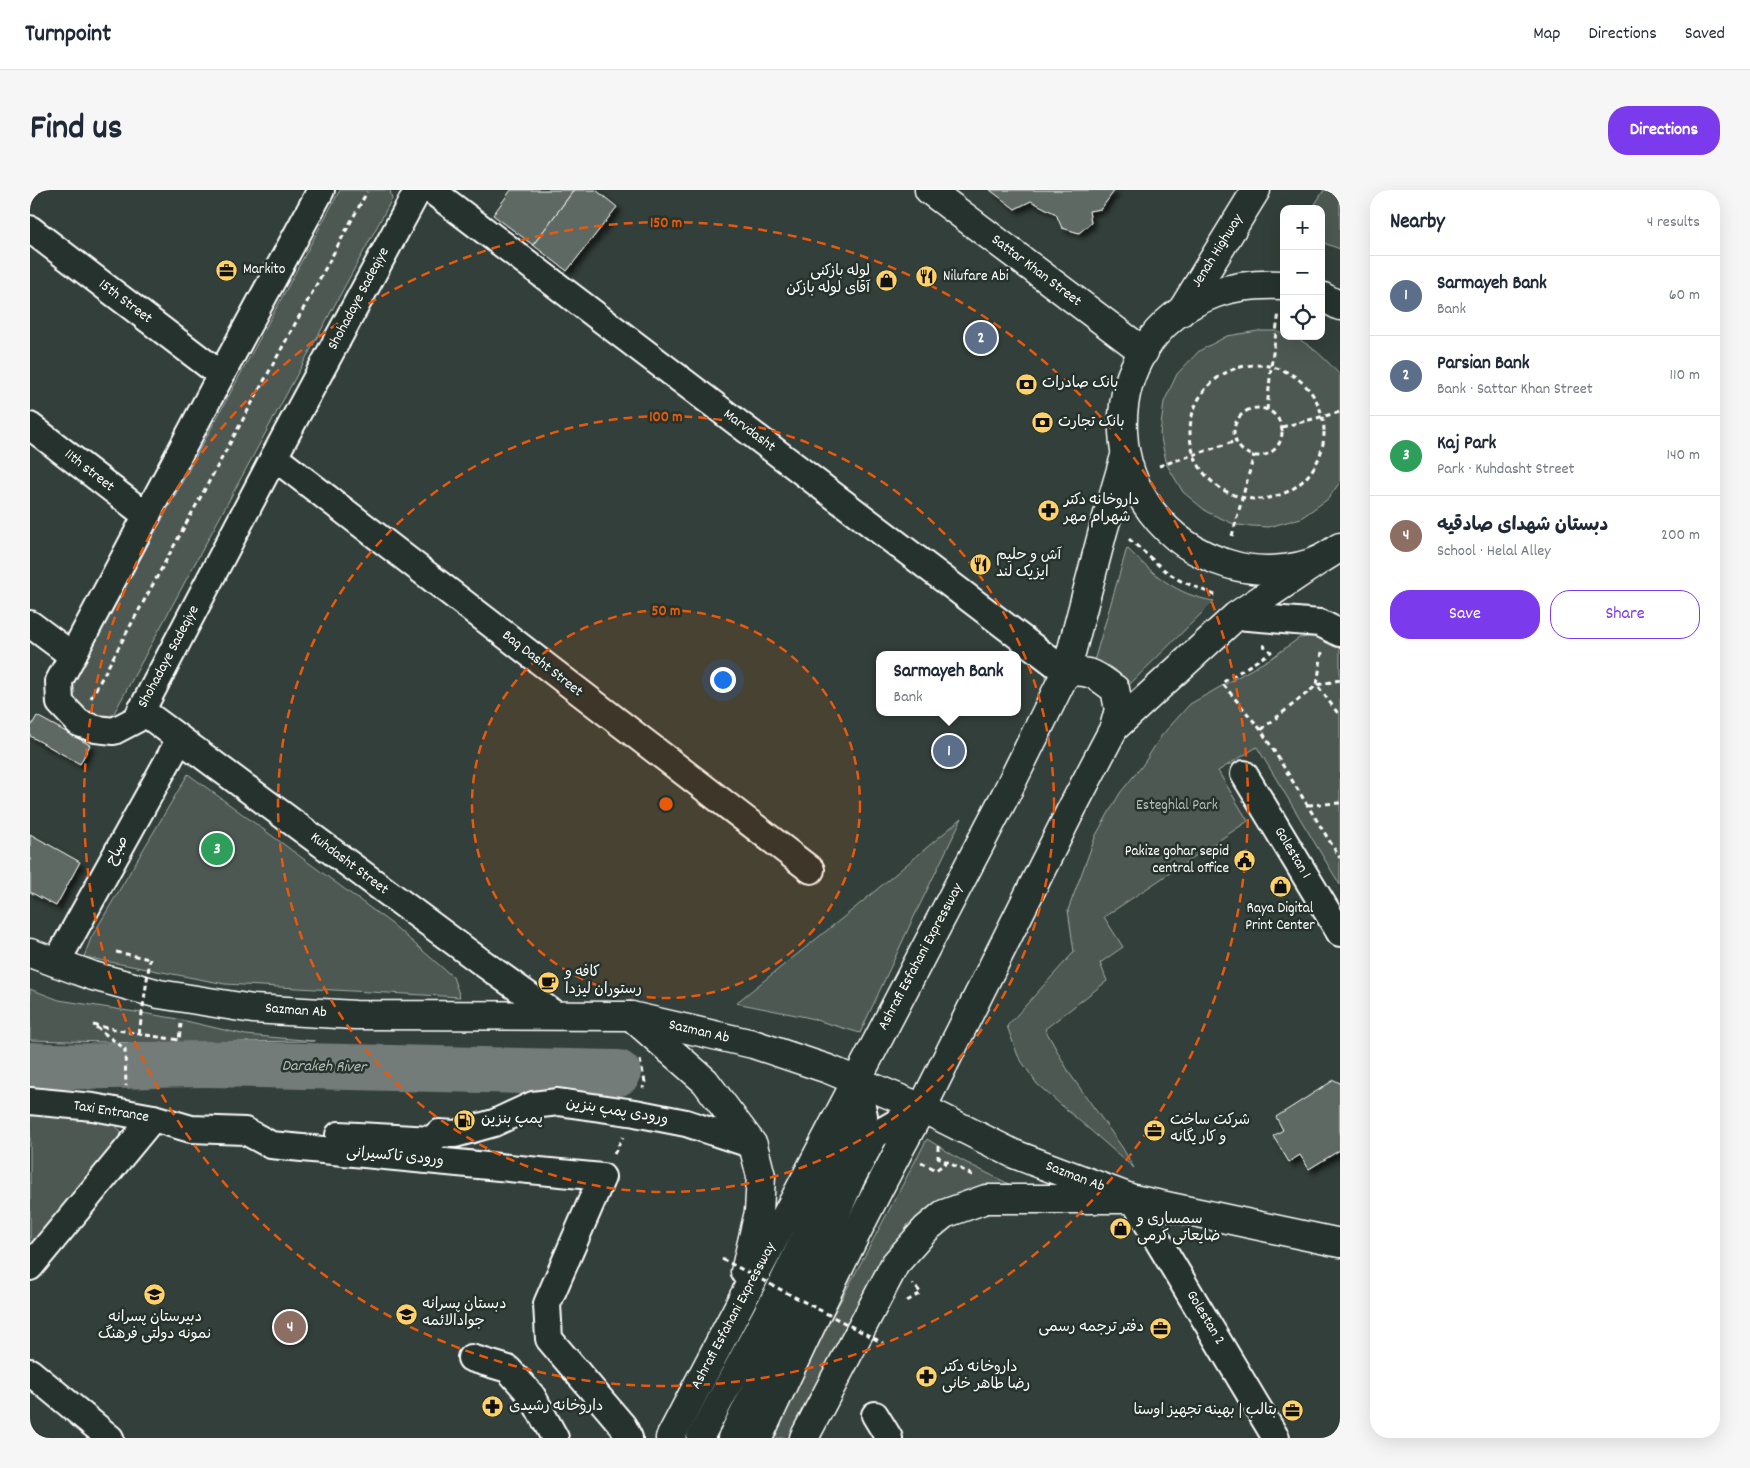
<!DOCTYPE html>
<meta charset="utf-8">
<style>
:root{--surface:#fff;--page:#f6f6f7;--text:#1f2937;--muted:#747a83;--line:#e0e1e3;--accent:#7c3aed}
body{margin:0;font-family:Dekko,"Playpen Sans Arabic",sans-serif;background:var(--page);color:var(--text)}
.controls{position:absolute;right:15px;top:15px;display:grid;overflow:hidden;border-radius:10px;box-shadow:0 5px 20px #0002}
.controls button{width:45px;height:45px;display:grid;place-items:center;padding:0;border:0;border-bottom:1px solid var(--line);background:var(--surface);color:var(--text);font:25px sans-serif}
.you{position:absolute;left:692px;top:489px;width:18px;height:18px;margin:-12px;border:4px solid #fff;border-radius:50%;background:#1a73e8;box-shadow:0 0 0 8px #1a73e833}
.badge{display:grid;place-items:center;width:32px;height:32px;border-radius:50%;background:var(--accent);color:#fff;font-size:16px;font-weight:700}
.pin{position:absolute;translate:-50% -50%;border:2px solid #fff;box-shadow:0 1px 5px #0006}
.popup{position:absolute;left:846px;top:461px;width:145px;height:65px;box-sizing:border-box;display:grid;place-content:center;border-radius:10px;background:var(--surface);filter:drop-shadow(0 1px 4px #0005);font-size:16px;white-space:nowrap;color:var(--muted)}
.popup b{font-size:19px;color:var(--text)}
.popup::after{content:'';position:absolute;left:50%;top:100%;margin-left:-10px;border:10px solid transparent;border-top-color:var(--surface)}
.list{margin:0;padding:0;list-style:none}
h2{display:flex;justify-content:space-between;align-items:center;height:65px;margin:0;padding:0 20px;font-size:21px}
h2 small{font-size:16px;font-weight:400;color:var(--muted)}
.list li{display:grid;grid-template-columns:32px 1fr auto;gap:15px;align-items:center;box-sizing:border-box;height:80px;padding:0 20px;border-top:1px solid var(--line)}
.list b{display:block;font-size:19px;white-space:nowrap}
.list p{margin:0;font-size:16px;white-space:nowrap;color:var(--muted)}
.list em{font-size:16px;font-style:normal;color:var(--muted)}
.actions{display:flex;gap:10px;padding:15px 20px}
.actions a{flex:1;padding:11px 0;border:1px solid var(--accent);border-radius:20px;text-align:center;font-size:18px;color:var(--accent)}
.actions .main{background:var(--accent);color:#fff}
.icon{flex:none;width:28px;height:28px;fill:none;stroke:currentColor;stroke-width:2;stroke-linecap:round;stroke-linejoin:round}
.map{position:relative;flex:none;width:1310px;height:1248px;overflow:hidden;border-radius:20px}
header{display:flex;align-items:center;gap:30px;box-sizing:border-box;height:70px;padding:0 25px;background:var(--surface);border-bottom:1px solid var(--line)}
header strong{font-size:24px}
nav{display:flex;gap:28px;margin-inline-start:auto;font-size:18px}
.intro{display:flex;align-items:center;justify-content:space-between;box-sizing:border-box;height:120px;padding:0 30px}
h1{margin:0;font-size:35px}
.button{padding:12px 22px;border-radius:20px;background:var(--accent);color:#fff;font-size:18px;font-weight:700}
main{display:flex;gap:30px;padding:0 30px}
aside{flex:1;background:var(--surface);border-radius:20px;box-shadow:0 5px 20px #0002}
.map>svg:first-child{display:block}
</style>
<header>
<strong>Turnpoint</strong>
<nav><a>Map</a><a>Directions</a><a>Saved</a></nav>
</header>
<div class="intro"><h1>Find us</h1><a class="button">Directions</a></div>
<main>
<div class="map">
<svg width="1310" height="1248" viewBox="0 0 1310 1248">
<defs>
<filter id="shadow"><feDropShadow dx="4.5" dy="4.5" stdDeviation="2.5" flood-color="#0009"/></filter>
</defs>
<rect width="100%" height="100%" fill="#333f3a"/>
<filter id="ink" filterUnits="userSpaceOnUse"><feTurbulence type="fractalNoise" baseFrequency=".02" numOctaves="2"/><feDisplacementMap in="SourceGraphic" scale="10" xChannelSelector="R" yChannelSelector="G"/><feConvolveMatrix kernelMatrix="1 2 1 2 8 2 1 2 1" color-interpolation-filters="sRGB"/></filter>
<g filter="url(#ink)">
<g fill="#4d5853" stroke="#a6aca9">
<path d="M310 0H360L362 9 83 525 65 533 36 507Z"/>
<path d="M1294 0H1310V59L1291 52V19H1282Z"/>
<path d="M1228 141H1246L1254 144V146C1275 146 1297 171 1310 185V292L1298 309 1271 328 1239 337 1206 335 1177 322 1153 302 1137 275 1130 244 1134 212 1147 184 1169 161 1197 146Z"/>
<path d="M1097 358C1123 384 1146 405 1184 411L1095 499C1092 477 1080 476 1062 478Z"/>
<path d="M1279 447 1302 448 1310 453V695L1227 557 1188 581 1218 631 1074 727 1093 757 1070 773 1077 791 1015 839 1040 884 1092 957 1104 978 1007 894 988 866 977 836 1044 762 1038 720 1066 645 1090 603 1112 576 1132 545 1160 514 1243 467 1269 448Z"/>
<path d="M158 584 362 734 423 787 430 807 195 794 54 767 61 748Z"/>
<path d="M932 628 881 733 830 843 776 827 706 813 820 722Z"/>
<path d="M0 799 29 810 143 828 216 845 285 851 113 853 0 850Z"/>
<path d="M0 923C27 924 83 919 95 948L0 1086Z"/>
<path d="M897 949 931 970 991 1000 922 1009 878 1034 766 1248H742L787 1155Z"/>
</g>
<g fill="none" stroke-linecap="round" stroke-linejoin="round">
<path stroke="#737b78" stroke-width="46" d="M0 875C60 879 119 874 178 874 315 876 452 880 588 883"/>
</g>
<g fill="#5f6964" stroke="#fff" filter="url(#shadow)">
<path d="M481 0H544L503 55 463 25Z"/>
<path d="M544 0H566L587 17 537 81 503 55Z"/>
<path d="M960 0H1085L1071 19 1059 21 1061 33 1049 43 1032 38 1026 24 1001 11 985 19Z"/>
<path d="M7 526 60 555 50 574 0 546V538Z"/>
<path d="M0 644 50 672 26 716 0 702Z"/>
<path d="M1304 890 1310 893V960L1279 979 1270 965 1259 972 1243 946 1253 940 1246 927Z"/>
</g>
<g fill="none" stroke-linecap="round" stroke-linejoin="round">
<defs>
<g id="minor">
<path d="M291 0 191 185 29 491 30 513 49 533 66 539 84 541 107 529 244 267 388 0"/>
<path d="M401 0 1036 482"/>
<path d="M0 39 191 185"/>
<path d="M0 236 117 326"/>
<path d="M244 267 781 680"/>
<path d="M1206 426 1290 433 1310 443"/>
<path d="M0 434 43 466"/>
<path d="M111 520 450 771 527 826"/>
<path d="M1214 584 1310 743"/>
<path d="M26 773 150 549"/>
<path d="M0 911 63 917 123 928 161 939 215 941 241 955 572 987 517 1114 519 1149 593 1236 599 1248"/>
<path d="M309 945 402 950 409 943 425 944 464 933 503 915 528 912 605 923 656 933 723 955"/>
<path d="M1103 1009 1246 1248"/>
<path d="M0 1077 123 928"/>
<path d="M441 1168 478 1179 502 1206 525 1248"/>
<path d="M0 1182 80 1248"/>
<path d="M845 1225 859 1248"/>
<path d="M670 1248 747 1104 834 926 827 891"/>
<path d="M701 1248 767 1115 821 990 845 945 892 918"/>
</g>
<g id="major">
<path d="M899 0 1114 162"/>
<path d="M1254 95C1231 94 1208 95 1186 103 1055 151 1065 334 1198 374 1226 383 1263 382 1291 369 1297 366 1304 361 1310 357"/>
<path d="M1291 106 1310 116"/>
<path d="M0 763 63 786 129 804 223 819 325 825 601 826 723 854 798 879 892 918 984 964 1103 1009 1310 1053"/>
</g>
<g id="highway">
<path d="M1151 122 1226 0"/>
<path d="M1036 482C1062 480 1065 485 1085 499L1089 519 1084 538"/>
<path d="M601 826 675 891 723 955 731 986 729 1022 715 1082"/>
<path d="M640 1248 975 606 1036 482 1073 341 1095 266"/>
<path d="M728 1248C780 1137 832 1026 892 918L1039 624 1084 538 1206 426 1291 369"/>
<path d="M774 1248 865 1074 896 1039 914 1024 956 1009H1103"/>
</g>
</defs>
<use href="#minor" stroke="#fff" stroke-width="30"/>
<use href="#major" stroke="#fff" stroke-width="31"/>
<use href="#highway" stroke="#fff" stroke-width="31"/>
<g stroke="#fff" stroke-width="3" stroke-dasharray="5 4" stroke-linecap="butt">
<circle cx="1227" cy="242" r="67"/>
<circle cx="1228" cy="242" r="24"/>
<path d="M1237 220 1241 177 1249 122"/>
<path d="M1252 237 1310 222"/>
<path d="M1129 276 1206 251"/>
<path d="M1202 346 1224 265"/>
<path d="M1099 349 1133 379 1149 390 1187 406"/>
<path d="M1292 462 1287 495 1310 526"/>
<path d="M1310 490 1287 495 1231 540 1310 668"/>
<path d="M61 508 337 2"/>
<path d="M1231 540 1192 493 1241 462 1233 455"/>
<path d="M1278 615 1310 613"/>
<path d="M86 762 120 769"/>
<path d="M63 835 109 844 149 850 151 834"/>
<path d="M66 837 95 859 96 896"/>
<path d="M610 870 615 892 613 898"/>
<path d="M908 956V967L944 986"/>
<path d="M584 964 593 947"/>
<path d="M891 972 906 980 917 972"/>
<path d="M877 1111 891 1103 883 1094"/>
</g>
<use href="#minor" stroke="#26332d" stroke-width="26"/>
<use href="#major" stroke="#26332d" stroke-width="28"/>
<use href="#highway" stroke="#26332d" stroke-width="28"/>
<g stroke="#fff" stroke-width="3" stroke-dasharray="5 4" stroke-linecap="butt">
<path d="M109 844 120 769"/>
<path d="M692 1069 853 1153"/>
</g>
</g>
</g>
<circle cx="636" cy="614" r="194" fill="#e8590c" fill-opacity=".12"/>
<g fill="none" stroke="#e8590c" stroke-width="2.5" stroke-dasharray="9 6">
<circle cx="636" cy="614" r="194"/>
<circle cx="636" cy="614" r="388"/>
<circle cx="636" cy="614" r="582"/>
</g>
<defs>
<symbol id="office-disc" viewBox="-11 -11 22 22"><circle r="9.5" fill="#ffd166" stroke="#26332d"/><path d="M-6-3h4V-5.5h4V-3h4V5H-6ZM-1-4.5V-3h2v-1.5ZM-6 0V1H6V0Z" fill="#111"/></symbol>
<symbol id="restaurant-disc" viewBox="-11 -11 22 22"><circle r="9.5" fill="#ffd166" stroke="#26332d"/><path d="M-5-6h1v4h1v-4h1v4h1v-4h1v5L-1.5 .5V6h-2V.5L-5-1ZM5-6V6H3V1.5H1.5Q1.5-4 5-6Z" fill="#111"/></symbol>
<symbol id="shop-disc" viewBox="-11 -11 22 22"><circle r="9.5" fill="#ffd166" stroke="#26332d"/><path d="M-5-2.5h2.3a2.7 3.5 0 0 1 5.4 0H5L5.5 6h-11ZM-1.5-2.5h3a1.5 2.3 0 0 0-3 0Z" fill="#111"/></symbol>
<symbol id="bank-disc" viewBox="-11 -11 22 22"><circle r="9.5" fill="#ffd166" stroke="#26332d"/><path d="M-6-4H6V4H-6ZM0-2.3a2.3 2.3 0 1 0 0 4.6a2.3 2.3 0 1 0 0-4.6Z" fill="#111"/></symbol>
<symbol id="pharmacy-disc" viewBox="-11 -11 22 22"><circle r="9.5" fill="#ffd166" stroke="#26332d"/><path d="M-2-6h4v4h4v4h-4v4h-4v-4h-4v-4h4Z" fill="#111"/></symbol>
<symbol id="civic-disc" viewBox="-11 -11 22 22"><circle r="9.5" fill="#ffd166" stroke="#26332d"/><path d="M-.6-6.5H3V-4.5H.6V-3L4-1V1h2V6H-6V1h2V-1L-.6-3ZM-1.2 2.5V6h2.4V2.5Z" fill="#111"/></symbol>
<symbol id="cafe-disc" viewBox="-11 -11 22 22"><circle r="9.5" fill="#ffd166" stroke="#26332d"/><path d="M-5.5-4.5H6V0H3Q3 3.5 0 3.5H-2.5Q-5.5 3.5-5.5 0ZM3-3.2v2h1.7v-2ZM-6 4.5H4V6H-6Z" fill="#111"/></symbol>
<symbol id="fuel-disc" viewBox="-11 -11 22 22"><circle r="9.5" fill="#ffd166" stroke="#26332d"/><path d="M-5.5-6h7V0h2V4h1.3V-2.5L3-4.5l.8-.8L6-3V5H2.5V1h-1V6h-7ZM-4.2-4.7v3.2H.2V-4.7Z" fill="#111"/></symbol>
<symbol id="school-disc" viewBox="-11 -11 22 22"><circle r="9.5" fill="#ffd166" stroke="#26332d"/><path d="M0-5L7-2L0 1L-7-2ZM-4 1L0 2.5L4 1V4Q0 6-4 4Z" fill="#111"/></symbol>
</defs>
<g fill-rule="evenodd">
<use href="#office-disc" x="184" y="68" width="25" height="25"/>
<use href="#restaurant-disc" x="884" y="74" width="25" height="25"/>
<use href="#shop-disc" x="844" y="78" width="25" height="25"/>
<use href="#bank-disc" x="984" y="182" width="25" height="25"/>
<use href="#bank-disc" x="1000" y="220" width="25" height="25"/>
<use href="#pharmacy-disc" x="1006" y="308" width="25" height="25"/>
<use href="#restaurant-disc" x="938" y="362" width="25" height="25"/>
<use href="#civic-disc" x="1202" y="658" width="25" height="25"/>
<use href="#shop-disc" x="1238" y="684" width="25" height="25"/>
<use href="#cafe-disc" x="506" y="780" width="25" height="25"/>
<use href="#fuel-disc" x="422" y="918" width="25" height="25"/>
<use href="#office-disc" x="1112" y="928" width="25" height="25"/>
<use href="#shop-disc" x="1078" y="1026" width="25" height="25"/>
<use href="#school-disc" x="112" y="1092" width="25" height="25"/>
<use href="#school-disc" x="364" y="1112" width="25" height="25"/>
<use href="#office-disc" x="1118" y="1126" width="25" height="25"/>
<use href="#pharmacy-disc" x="884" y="1174" width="25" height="25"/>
<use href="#pharmacy-disc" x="450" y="1204" width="25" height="25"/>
<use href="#office-disc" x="1250" y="1208" width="25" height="25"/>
</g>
<g text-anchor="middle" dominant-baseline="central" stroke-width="5" stroke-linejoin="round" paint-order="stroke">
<g font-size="15" fill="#fff" stroke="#26332d">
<text transform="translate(1188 61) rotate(-58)">Jenah Highway</text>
<text transform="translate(1006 81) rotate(37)">Sattar Khan Street</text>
<text transform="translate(329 109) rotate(-62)">Shohadaye Sadeqiye</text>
<text transform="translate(95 112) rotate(37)">15th Street</text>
<text transform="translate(719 241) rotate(37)">Marvdasht</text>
<text transform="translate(59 281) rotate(38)">11th street</text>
<text transform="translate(139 467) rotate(-62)">Shohadaye Sadeqiye</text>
<text transform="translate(512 474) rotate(38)">Baq Dasht Street</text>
<text transform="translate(88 661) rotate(-61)">صباح</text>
<text transform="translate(1262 663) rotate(59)">Golestan 1</text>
<text transform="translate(319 674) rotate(37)">Kuhdasht Street</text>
<text transform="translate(891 767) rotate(-62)">Ashrafi Esfahani Expressway</text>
<text transform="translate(266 821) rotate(4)">Sazman Ab</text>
<text transform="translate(669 842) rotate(13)">Sazman Ab</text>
<text transform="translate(81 922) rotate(9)">Taxi Entrance</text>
<text transform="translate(587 922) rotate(9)">ورودی پمپ بنزین</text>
<text transform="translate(365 967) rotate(5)">ورودی تاکسیرانی</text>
<text transform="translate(1045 987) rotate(21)">Sazman Ab</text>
<text transform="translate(704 1126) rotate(-62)">Ashrafi Esfahani Expressway</text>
<text transform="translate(1175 1128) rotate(59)">Golestan 2</text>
</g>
<g font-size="15" fill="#fff" stroke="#26332d" text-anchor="start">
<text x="213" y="80">Markito</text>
<text x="840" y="82" text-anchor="end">لوله بازکنی<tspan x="840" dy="17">آقای لوله بازکن</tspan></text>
<text x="913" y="87">Nilufare Abi</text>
<text x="1012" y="194">بانک صادرات</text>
<text x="1028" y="233">بانک تجارت</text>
<text x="1034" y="311">داروخانه دکتر<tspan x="1034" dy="17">شهرام مهر</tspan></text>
<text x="966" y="366">آش و حلیم<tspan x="966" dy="17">ایزیک لند</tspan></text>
<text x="1199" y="662" text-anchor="end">Pakize gohar sepid<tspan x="1199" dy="17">central office</tspan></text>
<text x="1250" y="719" text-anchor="middle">Raya Digital<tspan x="1250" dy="17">Print Center</tspan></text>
<text x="535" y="783">کافه و<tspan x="535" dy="17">رستوران لیزدا</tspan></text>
<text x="451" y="930">پمپ بنزین</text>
<text x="1140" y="931">شرکت ساخت<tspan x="1140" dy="17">و کار یگانه</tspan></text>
<text x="1107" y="1030">سمساری و<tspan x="1107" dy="17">ضایعاتی کرمی</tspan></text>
<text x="392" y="1115">دبستان پسرانه<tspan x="392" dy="17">جوادالائمه</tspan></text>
<text x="125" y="1128" text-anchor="middle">دبيرستان پسرانه<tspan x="125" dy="17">نمونه دولتی فرهنگ</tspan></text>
<text x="1114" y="1138" text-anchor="end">دفتر ترجمه رسمی</text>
<text x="912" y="1178">داروخانه دکتر<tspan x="912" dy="17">رضا طاهر خانی</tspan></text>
<text x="479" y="1217">داروخانه رشیدی</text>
<text x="1247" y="1221" text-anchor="end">بتالب | بهینه تجهیز اوستا</text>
</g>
<g font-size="15" fill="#b8bcba" stroke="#26332d">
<text x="1147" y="616">Esteghlal Park</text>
</g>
<g font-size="16" font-style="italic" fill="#b9bdbc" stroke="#26332d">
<text transform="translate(294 877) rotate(1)">Darakeh River</text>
</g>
</g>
<circle cx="636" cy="614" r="8" fill="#e8590c" stroke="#26332d" stroke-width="2.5"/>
<g font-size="15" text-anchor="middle" font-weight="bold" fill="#e8590c" stroke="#26332d" stroke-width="5" stroke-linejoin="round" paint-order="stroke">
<text x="636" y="37">150 m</text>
<text x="636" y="231">100 m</text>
<text x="636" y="425">50 m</text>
</g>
</svg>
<div class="controls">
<button>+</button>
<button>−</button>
<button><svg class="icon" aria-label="locate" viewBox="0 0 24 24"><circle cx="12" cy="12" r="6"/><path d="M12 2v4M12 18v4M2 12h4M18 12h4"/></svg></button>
</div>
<div class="you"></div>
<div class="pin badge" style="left:919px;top:561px;background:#5c6f8a">1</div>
<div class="popup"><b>Sarmayeh Bank</b>Bank</div>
<div class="pin badge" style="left:951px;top:148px;background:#5c6f8a">2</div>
<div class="pin badge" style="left:187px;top:659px;background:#2e9e5b">3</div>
<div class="pin badge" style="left:260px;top:1137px;background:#8d6e63">4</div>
</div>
<aside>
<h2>Nearby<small>4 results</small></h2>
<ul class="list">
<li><span class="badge" style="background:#5c6f8a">1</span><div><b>Sarmayeh Bank</b><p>Bank</p></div><em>60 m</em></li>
<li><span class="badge" style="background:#5c6f8a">2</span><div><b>Parsian Bank</b><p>Bank · Sattar Khan Street</p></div><em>110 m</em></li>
<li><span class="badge" style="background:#2e9e5b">3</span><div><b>Kaj Park</b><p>Park · Kuhdasht Street</p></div><em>140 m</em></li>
<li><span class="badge" style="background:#8d6e63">4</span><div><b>دبستان شهدای صادقیه</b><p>School · Helal Alley</p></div><em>200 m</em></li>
</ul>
<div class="actions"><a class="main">Save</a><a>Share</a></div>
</aside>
</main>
